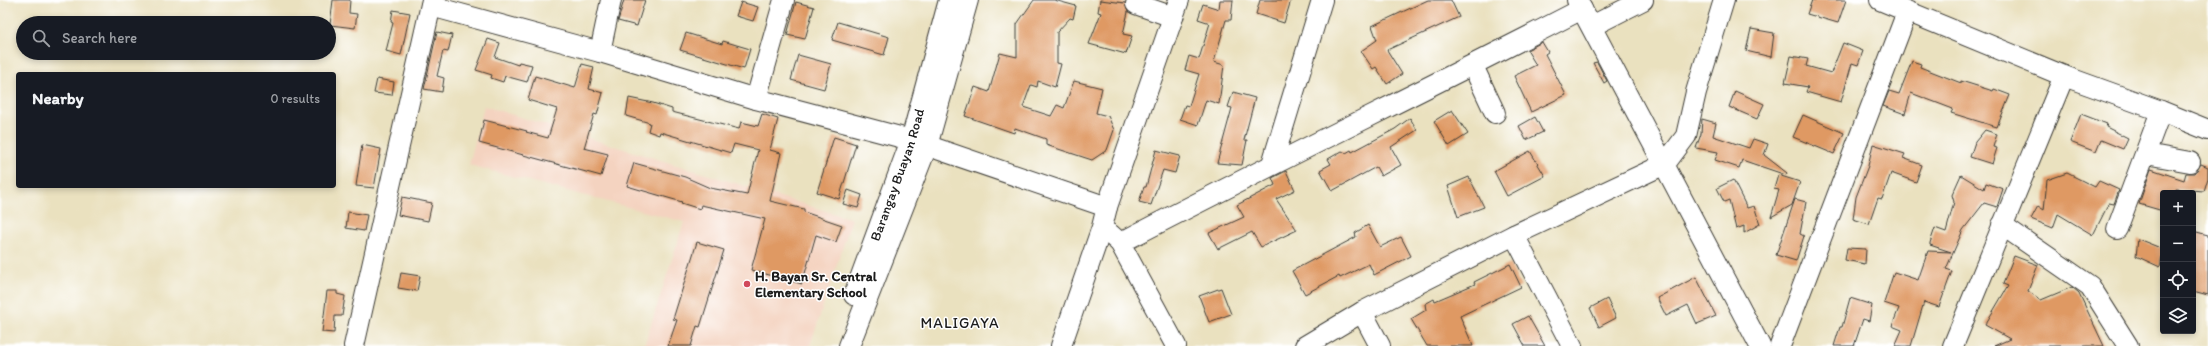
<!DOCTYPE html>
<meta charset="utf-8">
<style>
:root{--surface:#171b24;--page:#242831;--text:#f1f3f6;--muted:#9ea1a6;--line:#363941}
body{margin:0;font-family:Itim,sans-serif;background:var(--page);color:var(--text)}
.controls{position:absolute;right:12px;bottom:12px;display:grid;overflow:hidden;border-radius:4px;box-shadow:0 2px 6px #0003}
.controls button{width:36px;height:36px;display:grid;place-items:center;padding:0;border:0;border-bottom:1px solid var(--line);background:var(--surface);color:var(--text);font:20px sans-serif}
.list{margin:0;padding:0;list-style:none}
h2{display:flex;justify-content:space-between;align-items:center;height:52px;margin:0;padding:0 16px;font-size:17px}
h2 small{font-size:13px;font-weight:400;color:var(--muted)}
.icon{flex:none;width:22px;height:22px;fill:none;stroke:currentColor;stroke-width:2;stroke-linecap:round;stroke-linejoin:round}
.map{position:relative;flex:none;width:2208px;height:346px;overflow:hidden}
.search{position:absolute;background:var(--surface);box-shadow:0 2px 6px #0003;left:16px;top:16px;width:320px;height:44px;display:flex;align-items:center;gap:10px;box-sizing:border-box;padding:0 14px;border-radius:22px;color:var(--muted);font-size:15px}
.panel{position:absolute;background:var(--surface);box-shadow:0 2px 6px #0003;left:16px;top:72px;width:320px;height:116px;border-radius:4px}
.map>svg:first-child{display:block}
</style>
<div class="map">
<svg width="2208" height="346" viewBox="0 0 2208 346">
<rect width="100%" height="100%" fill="#fff"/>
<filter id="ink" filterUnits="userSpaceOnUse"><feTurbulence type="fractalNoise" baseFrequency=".025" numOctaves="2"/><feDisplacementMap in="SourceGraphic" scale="8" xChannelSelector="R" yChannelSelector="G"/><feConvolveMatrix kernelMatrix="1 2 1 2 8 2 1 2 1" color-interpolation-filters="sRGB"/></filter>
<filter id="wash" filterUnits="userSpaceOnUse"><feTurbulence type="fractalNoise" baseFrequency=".012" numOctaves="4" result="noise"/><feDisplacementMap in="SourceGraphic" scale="16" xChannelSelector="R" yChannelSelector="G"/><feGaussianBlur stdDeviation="0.9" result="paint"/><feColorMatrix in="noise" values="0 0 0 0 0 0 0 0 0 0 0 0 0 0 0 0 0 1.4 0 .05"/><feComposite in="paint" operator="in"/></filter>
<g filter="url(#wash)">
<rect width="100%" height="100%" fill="#eae1bf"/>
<path fill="#f4d3c0" d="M484 106 852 219 810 346H644L684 222 469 165Z"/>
<g id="blocks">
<g fill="#df9963">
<path d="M333 0H350L349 13 357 14 355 28 330 25Z"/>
<path d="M624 0H645L637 26 618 21Z"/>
<path d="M1034 0H1054L1076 6 1073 19 1070 18 1057 32V63L1061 64 1055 87 1038 81 1037 87 1031 85 1023 107 1051 116 1057 105 1064 108 1074 81 1102 88 1096 113 1108 116 1114 130 1107 150 1092 160 1046 145V139L1015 128 1014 133 965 116 975 87 989 92 1000 53 1017 57V24Z"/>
<path d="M1100 0 1125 3 1128 12 1123 34 1132 36 1126 54 1089 44 1101 13 1098 12Z"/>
<path d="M1220 0H1233L1231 20H1226L1214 62 1224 65 1219 104 1206 100 1198 125 1180 119 1185 105 1189 106 1199 74 1185 70 1189 56 1199 59 1210 23 1198 19 1203 4 1219 9Z"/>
<path d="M1260 0H1291L1284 23 1256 14Z"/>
<path d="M1428 0H1451L1459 17 1387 50 1402 74 1387 84 1376 67 1373 69 1361 51 1377 40 1372 26Z"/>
<path d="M1812 0H1846L1838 23 1807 14Z"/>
<path d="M741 2 758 7 753 21 736 16Z"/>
<path d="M796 2 814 7 805 39 787 35Z"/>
<path d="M393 10 410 13 401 55 386 51 393 23 391 22Z"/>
<path d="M838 22 889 37 884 55 832 40Z"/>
<path d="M1751 29 1774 33 1771 57 1746 51Z"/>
<path d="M437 32 452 35 448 52 443 51 437 76 444 78 442 92 424 89Z"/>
<path d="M686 33 722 44 723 41 750 49 744 69 680 50Z"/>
<path d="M488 39 500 43 495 57 518 65 519 62 532 65 527 82 505 76 503 82 491 78 492 75 476 70Z"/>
<path d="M1542 42 1548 52 1545 54 1566 95 1531 112 1514 76 1536 65 1527 50Z"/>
<path d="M1843 43 1863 51 1858 65 1852 63 1841 102 1806 92 1808 87 1785 83 1791 56 1808 59 1806 66 1831 73Z"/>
<path d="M798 55 831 64 824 89 791 80Z"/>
<path d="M1912 61 1921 64 1920 67 1961 83V81L1993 91 1994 89 2010 95 1997 127 1951 113 1953 109 1911 93 1905 114 1883 106 1889 91 1899 94Z"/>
<path d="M1597 62 1607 81 1604 83 1593 63Z"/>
<path d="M582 64 594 67 589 89 603 93 597 115 594 114 584 148 608 154 601 176 479 143 484 120 527 131 526 132 548 138 557 109 528 100 535 76 575 88Z"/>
<path d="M377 79 394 82 392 95 374 93Z"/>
<path d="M1735 91 1764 104 1757 119 1729 107Z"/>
<path d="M1233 92 1255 98 1244 140H1247L1242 165 1217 163 1232 108 1228 107Z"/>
<path d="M629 98 653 103 672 109V112L739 129 741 122 758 126 762 114 778 119 770 150 781 153 770 201 804 209V212L842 225 836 242 816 235 802 284 751 270 765 219 701 205 700 209 681 203 682 202 627 186 634 163 685 177 710 188 747 195 758 150 734 144 731 153 660 132 659 135 648 131 650 123 626 116Z"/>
<path d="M1452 110 1468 134 1449 146 1434 121Z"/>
<path d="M2081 114 2107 124 2106 127 2128 138 2123 149 2101 140 2096 152 2070 142Z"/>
<path d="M1803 115 1844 133 1834 154 1793 137Z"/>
<path d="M1535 117 1543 132 1526 140 1519 126Z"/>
<path d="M1410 118 1417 130 1391 147 1401 165 1381 176 1376 167 1332 191 1320 170 1331 164 1328 159 1342 151 1346 153 1351 150 1352 152 1395 129Z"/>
<path d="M1702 119 1716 123 1713 136 1749 148 1753 139 1768 144 1764 155 1787 173 1786 175 1742 160 1739 168 1715 160 1718 152 1696 148 1701 134Z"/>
<path d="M1985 130 1997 134 1993 147 1997 148 1992 164 1970 157 1975 142Z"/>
<path d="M834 137 856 144 839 199 817 192Z"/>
<path d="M1873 144 1905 154 1903 158 1922 165 1916 182 1891 173 1882 199 1878 198 1869 224 1853 219 1856 197 1868 166Z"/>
<path d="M362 145 381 149 374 188 356 186Z"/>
<path d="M1156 150 1180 156 1175 173 1163 170 1151 205 1139 202 1144 187H1146Z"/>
<path d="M1530 151 1545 176 1507 196 1494 171Z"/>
<path d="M2201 164 2208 167V178L2204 191 2176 189 2174 193H2163V211L2139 204 2151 169 2184 180 2186 173H2194Z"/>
<path d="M1286 171 1295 190 1276 199 1297 230 1261 247 1252 232 1218 249 1209 233 1244 217 1237 205 1275 185 1272 178Z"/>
<path d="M2067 173 2095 187 2099 181 2119 190 2114 204 2109 203 2093 235 2058 214 2053 228 2031 219 2038 206 2044 210 2047 180Z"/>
<path d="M1778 175 1800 182 1792 205 1771 217 1779 190 1774 189Z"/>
<path d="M1961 175 1984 189 1986 183 2003 189 1997 207 1984 203 1963 230 1946 269 1952 271 1939 307 1924 302 1911 346H1895L1902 330 1892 326 1899 308 1884 303 1894 272 1918 280 1928 251 1951 252 1930 245V243L1935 228 1946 232 1954 202 1952 195Z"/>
<path d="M1469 177 1484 207 1458 217 1448 186Z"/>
<path d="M1733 180 1747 208 1754 206 1760 224 1744 233V226L1736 229 1729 200 1724 202 1717 188Z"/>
<path d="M848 190 862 195 858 208 843 204Z"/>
<path d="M402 197 432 203 428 221 398 215Z"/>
<path d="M1795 199 1806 202 1800 234 1804 236 1796 261 1776 255Z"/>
<path d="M348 212 367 215 364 231 346 228Z"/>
<path d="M1368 225 1380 247 1401 237 1411 256 1374 275 1369 264 1340 278 1339 276 1305 294 1292 271 1356 237 1355 233Z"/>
<path d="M2193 231 2208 235V295L2193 291Z"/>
<path d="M2138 239 2163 249 2160 267 2136 256Z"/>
<path d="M697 242 724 250 700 327 697 326 691 346H668L677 320 673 319Z"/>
<path d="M1847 248 1866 249 1865 264 1845 260Z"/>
<path d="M2014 256 2038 265 2028 291 2041 300 2072 287 2079 293 2104 346H1994L2010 339 1985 325 2008 286 2003 284Z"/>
<path d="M1510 264 1521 287 1460 316 1473 346H1427L1411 319 1426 310 1425 304 1434 299 1435 301 1475 284 1474 282Z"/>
<path d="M401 273 420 276 417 291 398 288Z"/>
<path d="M1696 277 1716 316 1697 324 1688 305 1666 316 1657 298Z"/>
<path d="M1221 288 1231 314 1209 322 1199 296Z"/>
<path d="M327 291H337V294L345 296 342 316H335L334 333 322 332Z"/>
<path d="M1850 298 1872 305 1869 321 1863 319 1854 346H1834L1840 327H1842Z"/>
<path d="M1607 299 1616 318 1599 327 1590 308Z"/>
<path d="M1528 316 1545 346H1525L1513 324Z"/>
</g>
</g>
</g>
<g filter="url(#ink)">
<use href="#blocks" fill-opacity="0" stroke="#3b3a34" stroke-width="1"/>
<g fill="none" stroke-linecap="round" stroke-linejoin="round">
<defs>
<g id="minor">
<path d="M1577 0 1760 346"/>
<path d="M1880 0 2064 76 2161 111 2208 130"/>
<path d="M1136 4 1173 17"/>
<path d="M431 6 600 52 756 99 911 140 1107 207"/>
<path d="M1592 26 1643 0"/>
<path d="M600 52 611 0"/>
<path d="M1473 66 1495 113"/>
<path d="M756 99 784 0"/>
<path d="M2146 154 2190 162"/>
<path d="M1272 164 1322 0"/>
<path d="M2002 225 2090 286 2128 346"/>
<path d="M2117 229 2161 111"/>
<path d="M1110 234 1120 243 1176 346"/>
<path d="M1514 235 1572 346"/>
<path d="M1120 243C1273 163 1429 88 1582 9"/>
<path id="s1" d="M854 295 911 140 949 0"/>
<path d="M1362 312 1380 346"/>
<path d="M354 346 432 0"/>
<path d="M849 346 927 146 968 0"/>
<path d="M1061 346 1102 227 1107 207 1179 0"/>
<path d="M1305 346 1362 312 1514 235 1665 164 1686 136 1696 92 1724 0"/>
<path d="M1780 346 1907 12"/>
<path d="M1953 346 2064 76"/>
</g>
</defs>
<use href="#minor" stroke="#3b3a34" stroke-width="22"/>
<use href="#minor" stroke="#fff" stroke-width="20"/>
</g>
</g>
<circle fill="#d1495b" stroke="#fff" stroke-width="1.5" cx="747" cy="284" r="4"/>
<g text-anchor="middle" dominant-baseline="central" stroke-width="3" stroke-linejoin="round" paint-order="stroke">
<g font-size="14" fill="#1c1c1c" stroke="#fff">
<text stroke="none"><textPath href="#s1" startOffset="128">Barangay Buayan Road</textPath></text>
</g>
<g font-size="14" font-weight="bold" fill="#1c1c1c" stroke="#fff" text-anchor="start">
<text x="755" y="276">H. Bayan Sr. Central<tspan x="755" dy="16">Elementary School</tspan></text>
</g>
<g font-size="15" letter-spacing="1" fill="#1c1c1c" stroke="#fff">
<text x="960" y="323">MALIGAYA</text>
</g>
</g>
</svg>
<div class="controls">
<button>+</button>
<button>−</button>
<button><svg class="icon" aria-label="locate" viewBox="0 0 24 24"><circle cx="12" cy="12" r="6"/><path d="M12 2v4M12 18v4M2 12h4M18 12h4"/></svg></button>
<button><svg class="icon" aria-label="layers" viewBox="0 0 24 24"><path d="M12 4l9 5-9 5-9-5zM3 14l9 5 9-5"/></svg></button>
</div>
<div class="search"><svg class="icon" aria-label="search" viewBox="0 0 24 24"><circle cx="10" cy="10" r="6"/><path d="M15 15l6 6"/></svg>Search here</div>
<section class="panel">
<h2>Nearby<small>0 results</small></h2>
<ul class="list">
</ul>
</section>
</div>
